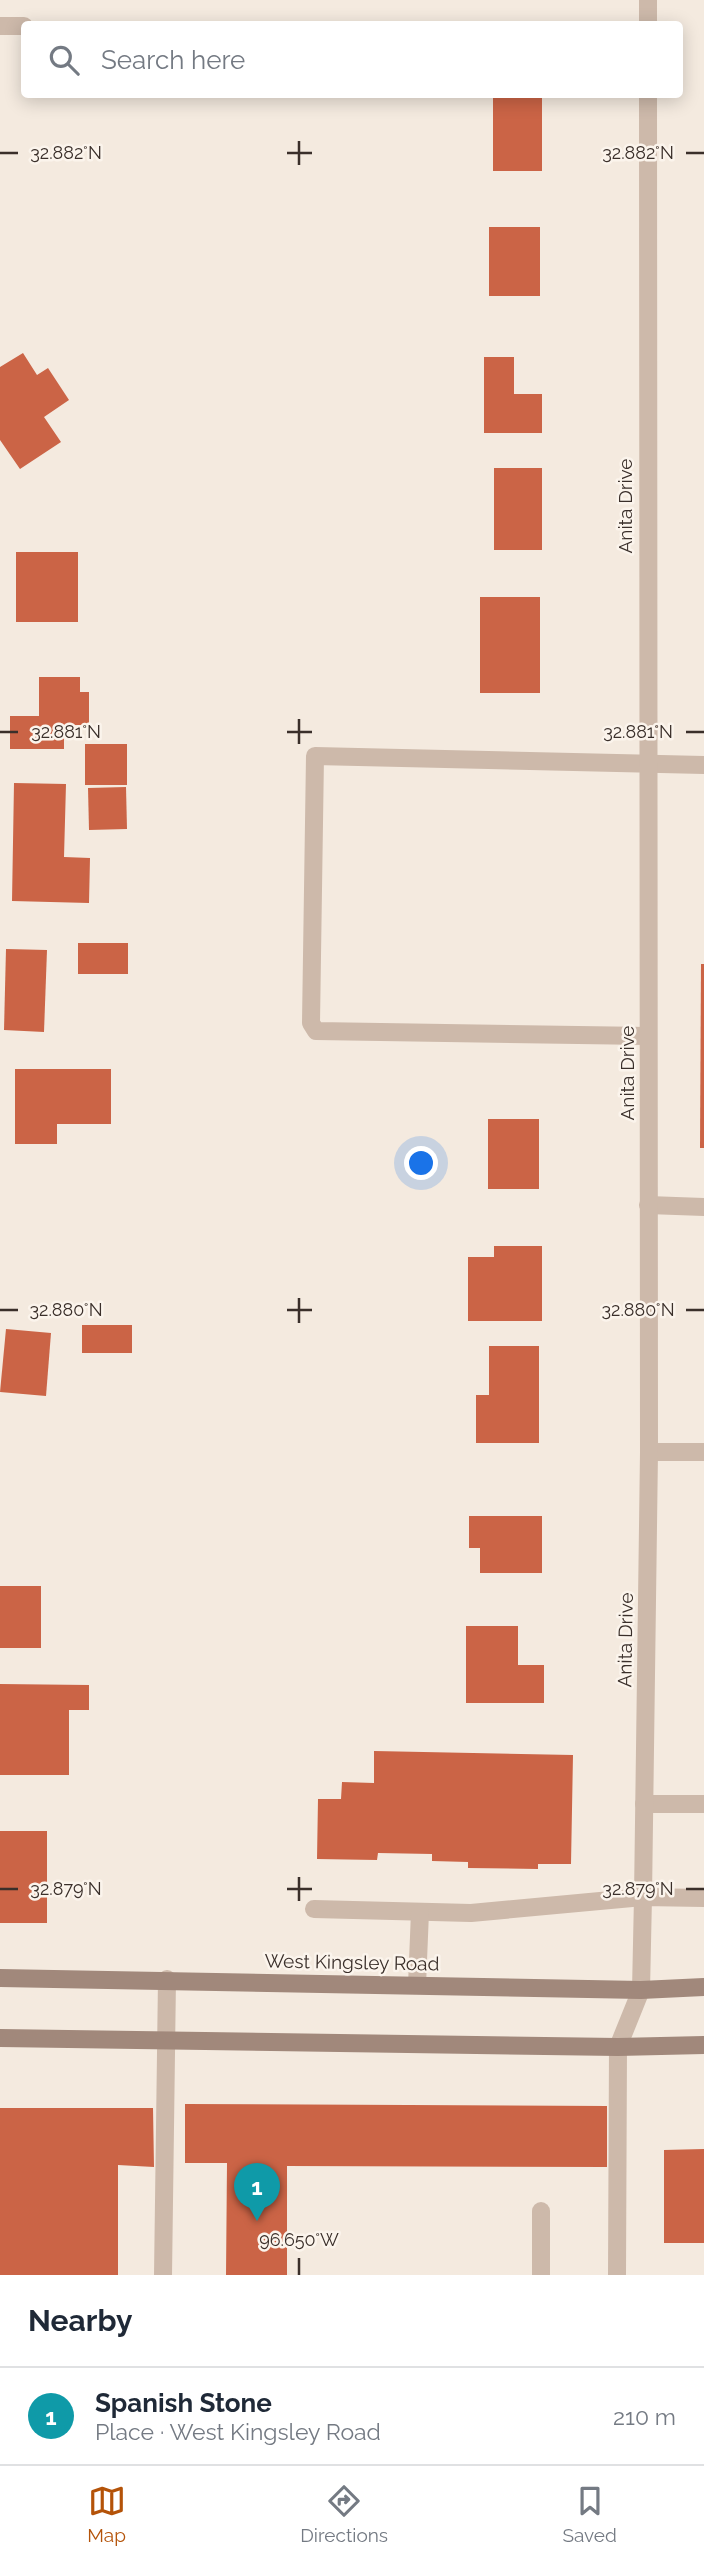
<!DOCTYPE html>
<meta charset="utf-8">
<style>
:root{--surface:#fff;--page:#f6f6f7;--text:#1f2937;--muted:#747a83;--line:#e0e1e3;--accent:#b45309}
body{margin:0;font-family:Raleway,sans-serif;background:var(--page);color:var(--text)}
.you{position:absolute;left:422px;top:1164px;width:24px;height:24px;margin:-18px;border:5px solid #fff;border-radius:50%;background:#1a73e8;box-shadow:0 0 0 10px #1a73e833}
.badge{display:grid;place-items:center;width:46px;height:46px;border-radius:50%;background:var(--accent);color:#fff;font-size:23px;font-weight:700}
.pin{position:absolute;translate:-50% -58px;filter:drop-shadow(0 2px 4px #0008)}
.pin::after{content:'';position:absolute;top:37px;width:24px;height:21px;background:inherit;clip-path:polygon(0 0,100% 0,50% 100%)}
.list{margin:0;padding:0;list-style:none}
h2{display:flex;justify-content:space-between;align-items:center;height:91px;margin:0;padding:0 28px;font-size:30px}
h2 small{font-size:23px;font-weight:400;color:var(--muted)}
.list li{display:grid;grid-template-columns:46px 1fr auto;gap:21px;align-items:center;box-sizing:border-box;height:98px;padding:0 28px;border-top:2px solid var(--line)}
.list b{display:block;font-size:26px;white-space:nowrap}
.list p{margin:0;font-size:23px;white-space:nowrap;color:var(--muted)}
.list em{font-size:23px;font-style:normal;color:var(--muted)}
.icon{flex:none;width:38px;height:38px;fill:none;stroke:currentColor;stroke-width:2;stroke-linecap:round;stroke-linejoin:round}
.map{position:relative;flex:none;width:704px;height:2275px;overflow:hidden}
.search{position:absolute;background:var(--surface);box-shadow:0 4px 18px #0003;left:21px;right:21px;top:21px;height:77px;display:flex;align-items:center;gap:18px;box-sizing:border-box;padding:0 24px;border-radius:7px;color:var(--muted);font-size:26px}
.sheet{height:189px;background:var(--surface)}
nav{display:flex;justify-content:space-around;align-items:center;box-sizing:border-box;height:98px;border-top:2px solid var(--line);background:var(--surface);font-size:19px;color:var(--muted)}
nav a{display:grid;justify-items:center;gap:4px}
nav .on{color:var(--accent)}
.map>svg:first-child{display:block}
</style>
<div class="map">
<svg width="704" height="2275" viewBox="0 0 704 2275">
<rect width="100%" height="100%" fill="#f4eadf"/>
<g fill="#cb6446">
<rect x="493" y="94" width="49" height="77"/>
<rect x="489" y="227" width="51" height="69"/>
<path d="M23 353 37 375 48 368 69 400 44 417 61 442 20 469 0 440V367Z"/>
<path d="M484 357H514V394H542V433H484Z"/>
<rect x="494" y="468" width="48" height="82"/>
<rect x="16" y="552" width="62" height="70"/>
<rect x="480" y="597" width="60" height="96"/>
<path d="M39 677H80V692H89V725H64V749H10V716H39Z"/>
<rect x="85" y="744" width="42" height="41"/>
<path d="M14 783 66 784 64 857 90 858 89 903 12 901Z"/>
<path d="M126 787 127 829 89 830 88 788Z"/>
<rect x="78" y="943" width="50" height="31"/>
<path d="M6 949 47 950 44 1032 4 1030Z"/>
<path d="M701 964H704V1148H700Z"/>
<path d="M15 1069H111V1124H57V1144H15Z"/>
<rect x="488" y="1119" width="51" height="70"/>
<path d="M494 1246H542V1321H468V1257H494Z"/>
<rect x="82" y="1325" width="50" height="28"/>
<path d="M6 1329 51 1333 46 1396 0 1392Z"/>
<path d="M489 1346H539V1443H476V1395H489Z"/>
<path d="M469 1516H542V1573H480V1548H469Z"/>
<rect x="0" y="1586" width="41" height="62"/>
<path d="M466 1626H518V1665H544V1703H466Z"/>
<path d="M0 1684 89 1685V1710H69V1775H0Z"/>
<path d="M374 1751 573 1755 571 1864H538V1869L468 1868V1862L432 1861V1854L378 1853 377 1860 317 1859 318 1799H341L342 1782 374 1783Z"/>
<rect x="0" y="1831" width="47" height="92"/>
<path d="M185 2104 607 2106V2167L287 2166V2275H226L227 2163H185Z"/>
<path d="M0 2108H153L154 2167 118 2165V2275H0Z"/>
<path d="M704 2149V2243H664V2150Z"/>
</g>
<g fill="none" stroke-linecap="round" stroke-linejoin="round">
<g stroke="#cdb9aa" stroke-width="18">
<path d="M0 26H24"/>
<path d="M648 1036 316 1031 311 1023 315 756 704 765"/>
<path d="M648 1205 704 1207"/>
<path d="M649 1452H704"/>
<path d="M644 1804H704"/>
<path d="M314 1909 471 1913 643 1897 704 1898"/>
<path d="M417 1985 420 1912"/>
<path d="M163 2275 167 1979"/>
<path d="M541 2275V2211"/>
<path d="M617 2275 618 2047"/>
</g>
<g stroke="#cdb9aa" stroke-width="18">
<path d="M648 24V0"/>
<path d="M618 2047 641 1990 643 1897 649 1452 648 94"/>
</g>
<g stroke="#a1887b" stroke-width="18">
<path d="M0 1978 641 1990 704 1987"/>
<path d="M0 2038 618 2047 704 2045"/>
</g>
</g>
<path fill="none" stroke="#3a2f2a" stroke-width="2.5" d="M299 141V165M0 153H18M287 153H312M686 153H704M299 719V744M0 732H18M287 732H312M686 732H704M299 1298V1323M0 1310H18M287 1310H312M686 1310H704M299 1877V1901M0 1889H18M287 1889H312M686 1889H704M299 2258V2275"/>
<g text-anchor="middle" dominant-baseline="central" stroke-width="5" stroke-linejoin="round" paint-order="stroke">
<g font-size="19" fill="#3a2f2a" stroke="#fbf4ec">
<text transform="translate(625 506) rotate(-90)">Anita Drive</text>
<text transform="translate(627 1073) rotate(-90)">Anita Drive</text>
<text transform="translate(625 1640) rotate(-89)">Anita Drive</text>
<text transform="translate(352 1962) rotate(1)">West Kingsley Road</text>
</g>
</g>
<g font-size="18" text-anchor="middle" fill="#3a2f2a" stroke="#fbf4ec" stroke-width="5" stroke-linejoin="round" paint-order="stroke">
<text x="66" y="159">32.882°N</text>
<text x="638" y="159">32.882°N</text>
<text x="66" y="738">32.881°N</text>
<text x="638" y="738">32.881°N</text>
<text x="66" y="1316">32.880°N</text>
<text x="638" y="1316">32.880°N</text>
<text x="66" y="1895">32.879°N</text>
<text x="638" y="1895">32.879°N</text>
<text x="299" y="2246">96.650°W</text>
</g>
</svg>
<div class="you"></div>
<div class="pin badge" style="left:257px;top:2221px;background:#0f9aa8">1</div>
<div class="search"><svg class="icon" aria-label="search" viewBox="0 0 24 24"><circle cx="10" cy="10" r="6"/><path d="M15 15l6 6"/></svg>Search here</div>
</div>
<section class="sheet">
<h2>Nearby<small></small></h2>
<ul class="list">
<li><span class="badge" style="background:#0f9aa8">1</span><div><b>Spanish Stone</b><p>Place · West Kingsley Road</p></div><em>210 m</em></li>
</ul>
</section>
<nav>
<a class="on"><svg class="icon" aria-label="map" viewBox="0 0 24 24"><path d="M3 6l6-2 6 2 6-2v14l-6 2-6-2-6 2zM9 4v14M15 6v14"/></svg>Map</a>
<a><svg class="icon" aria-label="directions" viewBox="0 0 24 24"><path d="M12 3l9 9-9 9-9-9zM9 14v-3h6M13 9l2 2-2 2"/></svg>Directions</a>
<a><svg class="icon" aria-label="saved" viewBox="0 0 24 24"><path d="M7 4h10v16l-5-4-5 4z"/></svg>Saved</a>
</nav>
